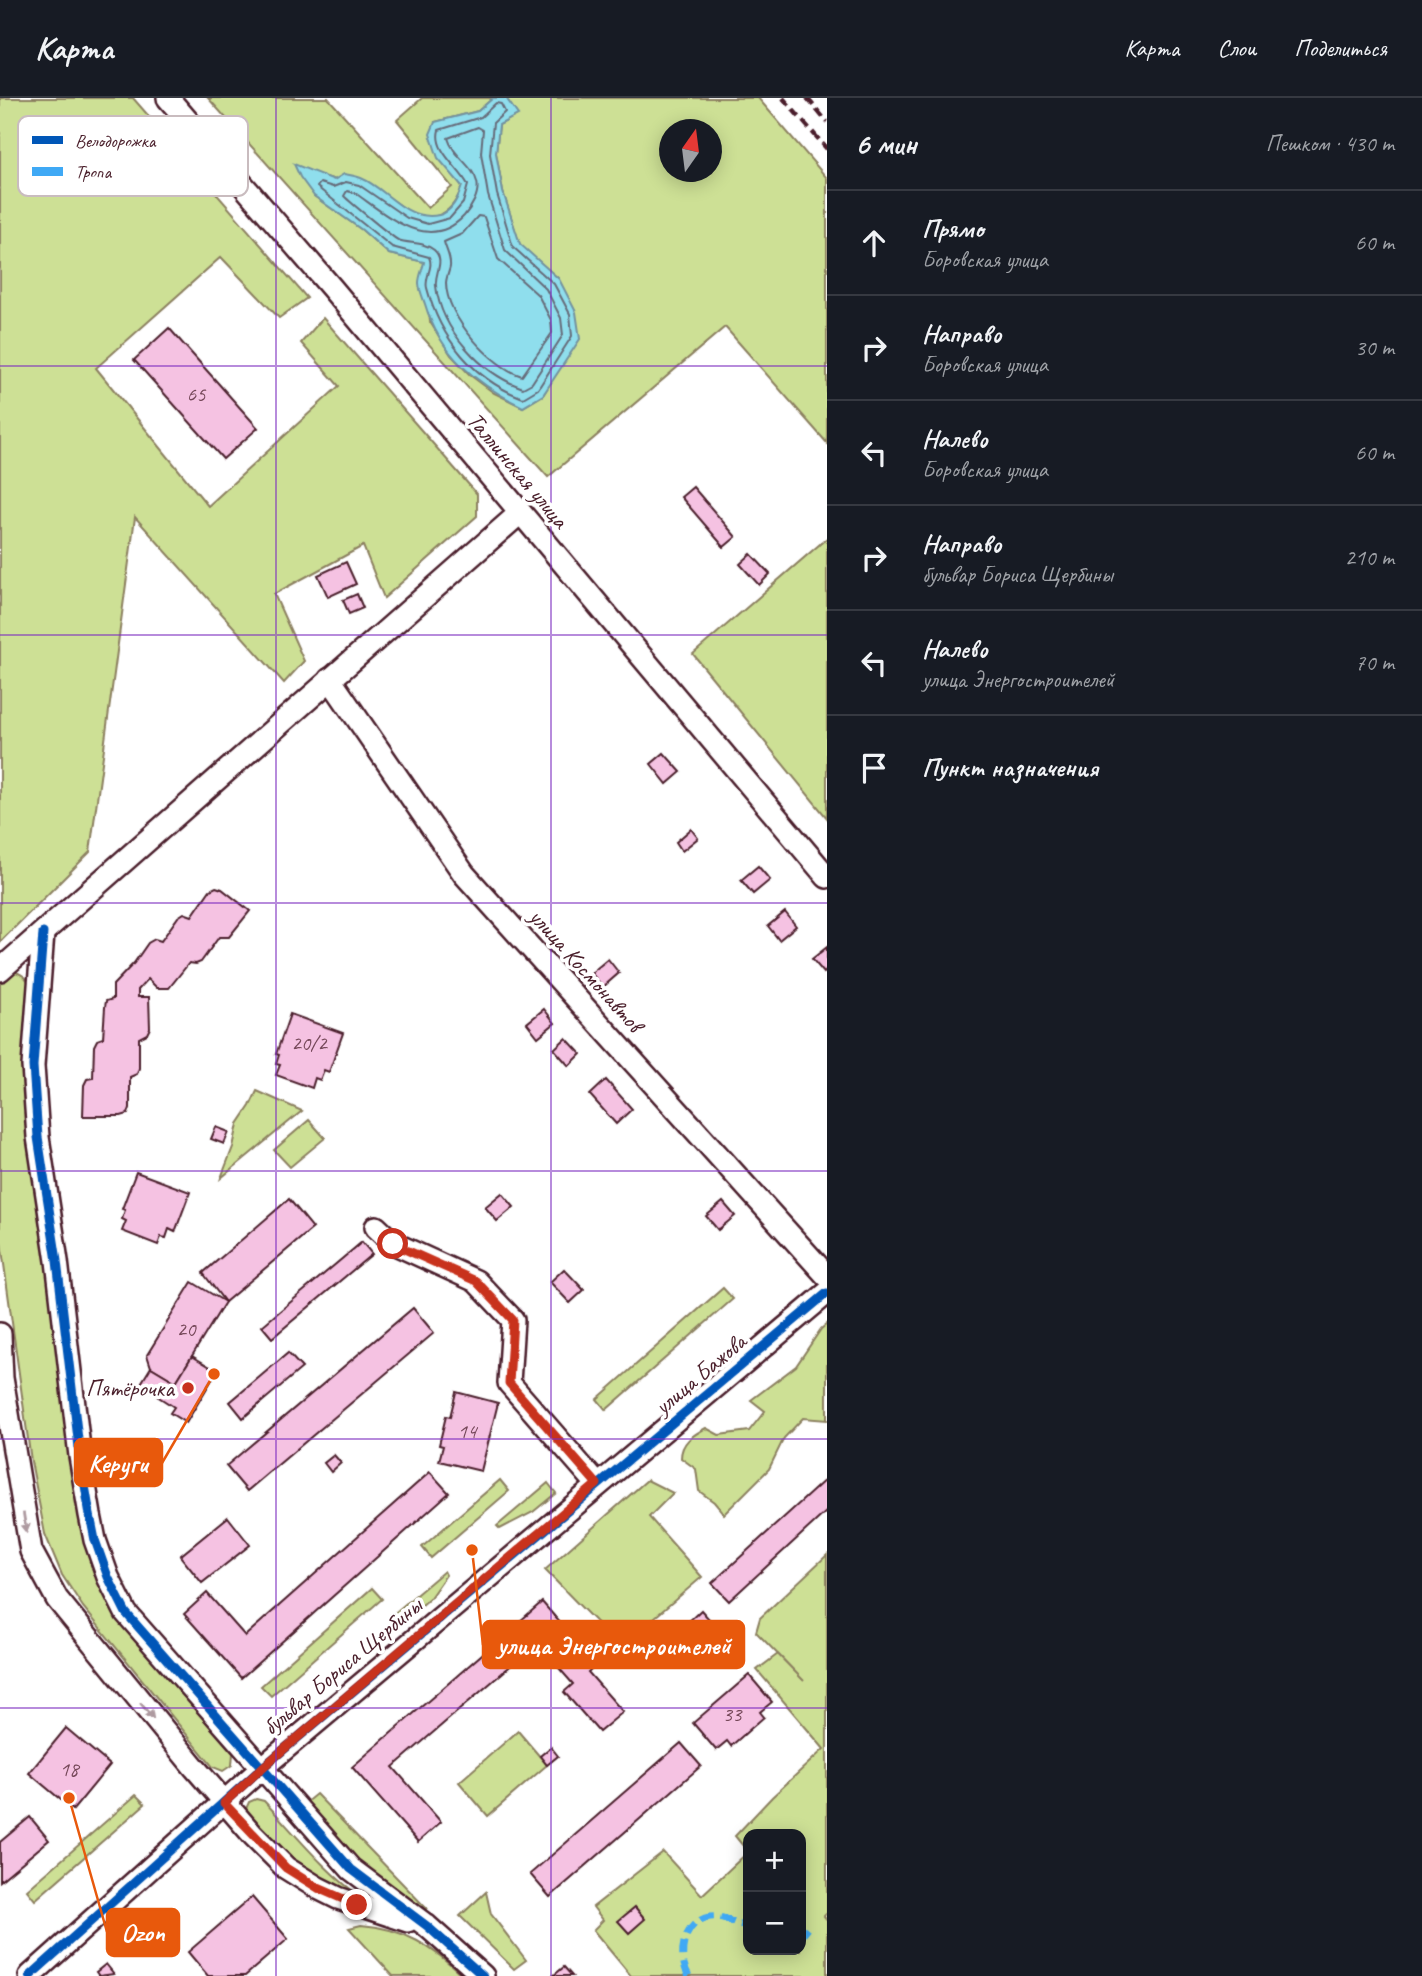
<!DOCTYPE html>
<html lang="ru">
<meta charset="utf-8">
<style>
:root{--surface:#171b24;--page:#242831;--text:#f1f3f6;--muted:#9ea1a6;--line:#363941}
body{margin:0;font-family:Caveat,sans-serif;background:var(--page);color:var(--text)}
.controls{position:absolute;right:21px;bottom:21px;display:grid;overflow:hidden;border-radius:14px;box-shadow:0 4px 18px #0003}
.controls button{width:63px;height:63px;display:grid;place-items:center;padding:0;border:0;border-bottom:2px solid var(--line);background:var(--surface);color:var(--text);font:35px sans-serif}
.compass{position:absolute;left:659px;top:21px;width:63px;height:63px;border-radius:50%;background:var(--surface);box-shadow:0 4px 18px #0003;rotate:14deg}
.stop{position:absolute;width:21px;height:21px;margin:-16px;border:5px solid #c8321e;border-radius:50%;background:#fff}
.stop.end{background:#c8321e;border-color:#fff;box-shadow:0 2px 7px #0008}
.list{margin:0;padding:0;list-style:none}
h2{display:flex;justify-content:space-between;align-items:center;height:91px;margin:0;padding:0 28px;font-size:30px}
h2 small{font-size:23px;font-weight:400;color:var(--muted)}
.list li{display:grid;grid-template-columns:46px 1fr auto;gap:21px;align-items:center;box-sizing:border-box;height:105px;padding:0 28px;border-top:2px solid var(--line)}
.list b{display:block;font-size:26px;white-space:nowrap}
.list p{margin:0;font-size:23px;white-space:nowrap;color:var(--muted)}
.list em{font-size:23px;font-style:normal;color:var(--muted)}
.icon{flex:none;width:38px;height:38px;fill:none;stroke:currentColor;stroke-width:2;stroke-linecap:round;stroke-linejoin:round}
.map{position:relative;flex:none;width:827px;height:1878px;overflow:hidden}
header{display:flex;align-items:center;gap:42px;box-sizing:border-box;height:98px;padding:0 35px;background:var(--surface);border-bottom:2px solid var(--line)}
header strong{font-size:33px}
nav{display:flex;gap:38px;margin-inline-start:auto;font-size:24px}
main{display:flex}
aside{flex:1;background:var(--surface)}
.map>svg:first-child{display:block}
</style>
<header>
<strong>Карта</strong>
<nav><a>Карта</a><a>Слои</a><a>Поделиться</a></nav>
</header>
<main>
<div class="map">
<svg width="827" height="1878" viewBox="0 0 827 1878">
<rect width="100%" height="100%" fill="#fff"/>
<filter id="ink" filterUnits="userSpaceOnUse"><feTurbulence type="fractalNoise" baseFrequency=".0143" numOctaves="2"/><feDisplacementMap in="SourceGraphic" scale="14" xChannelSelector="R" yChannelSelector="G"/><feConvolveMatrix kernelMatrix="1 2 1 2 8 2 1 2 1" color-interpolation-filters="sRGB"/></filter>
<g filter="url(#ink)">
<g fill="#cde095" stroke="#8c8060" stroke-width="2" fill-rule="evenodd">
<path d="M0 0H133L307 200 279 220 221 159 96 270 208 408 339 288 301 245 323 220 477 396V418L384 500 363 448 274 496 304 563 284 585 135 419 90 754 0 844Z"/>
<path d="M208 0H328L428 110 452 89 397 22 422 0H493L478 13 435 24 453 76 462 88C454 114 434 128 408 113 402 109 396 104 390 100 367 89 340 84 316 76L314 98 362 132 389 156 425 164 430 224 451 257 470 277 494 295 523 309 543 297 559 271V181L520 147 503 94 496 55 499 27 517 17 506 0H758L827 80V345L725 229 548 379ZM670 32H712V74H670Z"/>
<path d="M827 440V720L693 556Z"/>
<path d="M13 873C26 877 29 882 31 894L22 966 26 1009 111 1502 127 1533 233 1655 232 1667 223 1673 213 1669 83 1509 62 1477 45 1436 31 1363 0 1137V882Z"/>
<path d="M257 993 302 1013 221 1080 233 1049 238 1026 250 1008Z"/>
<path d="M309 1022 325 1040 290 1069 274 1052Z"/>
<path d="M723 1190 733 1201 606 1312 597 1301Z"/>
<path d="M827 1226V1322L803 1320 784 1340 769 1371 724 1416 714 1404 699 1393 696 1371 681 1360C681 1344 693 1337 706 1330L719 1337 749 1333 765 1313 751 1302 796 1268 821 1231Z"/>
<path d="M500 1382 509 1393 431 1460 422 1449Z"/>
<path d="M647 1382 673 1395 649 1419 702 1479 620 1549 545 1472Z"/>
<path d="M548 1385 556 1395 533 1414 500 1431 497 1428Z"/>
<path d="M827 1457V1815L824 1818 827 1822V1878H631L593 1832 603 1822 593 1809 663 1754 702 1797 748 1754 735 1738 772 1699 824 1651 757 1572 778 1556 804 1583 756 1534 760 1520ZM748 1736H801V1852H748Z"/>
<path d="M444 1473 446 1477 429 1501 399 1527 391 1518Z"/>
<path d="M372 1490 382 1501 271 1598 261 1588Z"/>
<path d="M518 1633 547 1667 488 1718 459 1684Z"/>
<path d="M316 1696 427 1811C379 1793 338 1742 305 1705Z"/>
<path d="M136 1697 145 1706 35 1802 27 1792Z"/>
<path d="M256 1701 264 1703C296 1737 324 1773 362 1800L290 1764 245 1713 249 1704Z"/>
<path d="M486 1794 491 1816 526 1862 514 1871 460 1818Z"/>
<path d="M361 1827C403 1830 434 1849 463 1878H393L349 1830Z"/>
</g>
<path fill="#8fdeed" stroke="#73929f" stroke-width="2" d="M493 0H506L518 17 499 27 496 55 503 94 520 146 559 181 576 214 580 241 543 297 523 309C476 286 440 257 425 206 423 200 419 191 419 185 419 178 423 170 424 164L389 156 362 132 314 98 300 79 294 66 334 82 344 76C350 77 356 78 361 80 388 91 405 124 439 117 452 114 458 100 462 88L438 60 430 36 435 24 478 13Z"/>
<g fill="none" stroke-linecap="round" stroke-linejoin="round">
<g stroke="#666b79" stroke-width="2">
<path d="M496 5 501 6 505 14 493 25 490 56 497 96 513 149 554 186 570 216 572 238 538 291 523 300C474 282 440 240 427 190 424 179 434 170 429 159L392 149 317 89 320 85 333 89 346 84 359 87 407 120 428 126 450 120 463 105 468 87C460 70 433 53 439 32L481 19Z"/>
<path d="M478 29 483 32 481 55 488 97 505 152 546 191 561 220 563 237 532 285 523 290C482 276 441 232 436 188 434 175 446 163 434 152 425 144 409 146 398 142 392 139 350 104 344 98L347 93 355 95C387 117 428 156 464 118 471 110 480 96 477 84 473 67 453 58 448 40Z"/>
<path d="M478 118 484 119 498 161 538 197 551 222 552 235 522 278C492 269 446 219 446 185 446 180 449 174 450 169 451 159 446 152 444 144L462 136Z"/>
</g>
</g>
<g fill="#f5c2e2" stroke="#4a1f2b" stroke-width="2">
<path d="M169 230 258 330 223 361 134 262Z"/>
<path d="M693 389 736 439 724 449 681 399Z"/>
<path d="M751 456 770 476 759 487 740 466Z"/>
<path d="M346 464 356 486 328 499 318 477Z"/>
<path d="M357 496 363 510 349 516 343 502Z"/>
<path d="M664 655 681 674 667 686 651 666Z"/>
<path d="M691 731 698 740 682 753 676 744Z"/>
<path d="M758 768 770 782 753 796 741 782Z"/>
<path d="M216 789 222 791 250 813 229 839H219L201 864 196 866 189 865 169 890H157L148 881 138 892V899H149L150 930 147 936 139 940V970L137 976 130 979V1010L128 1016 121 1018H83L84 987 87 981 93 980 94 948 97 942 103 940 105 909 106 903 113 901V887L134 865 148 845 155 841 161 843 178 819 184 815 192 818 210 792Z"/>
<path d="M785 814 796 828 779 842 768 828Z"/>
<path d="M827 849V872L824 875 812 861Z"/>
<path d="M608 861 619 875 603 889 591 875Z"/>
<path d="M544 911 555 925 538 939 527 925Z"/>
<path d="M290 916 343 935 329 974 324 972 320 982 315 980 312 990 276 977 280 967 276 966 279 957 276 956Z"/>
<path d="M566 940 581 956 569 968 554 951Z"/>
<path d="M606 982 632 1011 616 1026 590 997Z"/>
<path d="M216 1029 229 1034 224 1046 211 1041Z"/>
<path d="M136 1074 190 1094 175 1134 169 1131 166 1140 161 1139 158 1147 122 1133 126 1123 122 1121 125 1112 122 1111Z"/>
<path d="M502 1095 514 1109 497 1123 485 1109Z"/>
<path d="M289 1101 313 1130 225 1204 203 1175Z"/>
<path d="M723 1104 735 1118 718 1132 706 1118Z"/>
<path d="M362 1144 372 1156 272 1240 262 1228Z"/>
<path d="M564 1171 584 1192 570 1205 550 1184Z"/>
<path d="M192 1184 225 1204 176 1284 151 1269 147 1257Z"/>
<path d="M413 1210 434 1235 247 1393 226 1368Z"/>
<path d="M288 1255 302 1270 243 1320 230 1304Z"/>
<path d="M192 1258 217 1273 186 1325 170 1315 174 1309 140 1287 151 1269 176 1284Z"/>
<path d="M456 1294 498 1305 481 1373 439 1363 443 1348 439 1347 446 1318 450 1319Z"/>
<path d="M334 1357 341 1365 331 1374 324 1365Z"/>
<path d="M430 1374 449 1395 241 1580 184 1516 207 1495 245 1538Z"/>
<path d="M827 1380V1413L729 1503 712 1485Z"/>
<path d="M228 1419 250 1447 202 1485 180 1458Z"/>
<path d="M542 1504 596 1566 588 1574 623 1614 599 1634 564 1594 573 1586 537 1545 393 1669 441 1724 418 1744 352 1669Z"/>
<path d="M701 1512 724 1538 708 1552 686 1526Z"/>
<path d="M749 1577 772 1604 760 1614 764 1619 731 1648 727 1643 716 1652 693 1625Z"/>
<path d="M66 1630 110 1667 73 1712 29 1675Z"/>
<path d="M681 1645 701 1668 550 1799 530 1776Z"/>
<path d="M551 1649 558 1658 547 1667 540 1658Z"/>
<path d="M30 1719 49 1742 0 1783V1744Z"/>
<path d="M252 1799 288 1841 245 1878H208L188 1854Z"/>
<path d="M635 1809 645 1821 629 1835 618 1823Z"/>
<path d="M106 1866 114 1876 99 1878 96 1874Z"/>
<path d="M564 1869 572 1878H553Z"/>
</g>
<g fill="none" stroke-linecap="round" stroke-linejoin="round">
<defs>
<g id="minor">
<path d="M168 0 331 189 827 779"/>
<path d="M330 581 464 776 827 1178"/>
<path d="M43 835 33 968 38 1039 57 1163 80 1358 90 1417 95 1442 108 1479 126 1515 351 1771 427 1828 483 1878"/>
<path d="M0 872 520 415"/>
<path d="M376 1129 393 1145 476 1183 513 1222 509 1285 597 1386"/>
<path d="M0 1236 2 1280 31 1453 57 1501 195 1670 253 1737 286 1770 318 1790 338 1800 408 1823"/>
<path d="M30 1878 263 1669 827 1195"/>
</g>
</defs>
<use href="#minor" stroke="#4a1f2b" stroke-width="26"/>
<use href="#minor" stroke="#fff" stroke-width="21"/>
<g stroke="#4a1f2b" stroke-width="4.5" stroke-dasharray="10 5" stroke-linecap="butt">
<path d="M783 0 827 51"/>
<path d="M807 0 827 24"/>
</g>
<g stroke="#3fa9f5" stroke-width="7" stroke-dasharray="14 7" stroke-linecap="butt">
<path d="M801 1830 808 1836"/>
<path d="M689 1878C676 1858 683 1823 710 1819 723 1817 729 1824 741 1827L748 1824"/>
</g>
<defs>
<g id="cycleway">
<path d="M43 835 33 968 38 1039 57 1163 80 1358 90 1417 95 1442 108 1479 126 1515 351 1771 427 1828 483 1878"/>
<path d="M30 1878 263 1669 827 1195"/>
</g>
</defs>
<use href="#cycleway" stroke="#fff" stroke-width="13"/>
<use href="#cycleway" stroke="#0057b8" stroke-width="9"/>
</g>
<defs><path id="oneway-solid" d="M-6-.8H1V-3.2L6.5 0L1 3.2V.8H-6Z" transform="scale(1.75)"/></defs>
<g fill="#ae9aa0">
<use href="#oneway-solid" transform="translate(25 1425) rotate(81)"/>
<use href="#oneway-solid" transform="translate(147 1613) rotate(50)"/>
</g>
</g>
<g fill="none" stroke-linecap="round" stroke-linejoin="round" filter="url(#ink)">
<path stroke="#c8321e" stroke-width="9" d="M357 1807 318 1790 286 1770 224 1705 263 1669 597 1386 509 1285 513 1222 476 1183 393 1146"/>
</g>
<path fill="none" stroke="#7b2cbf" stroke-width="2" stroke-opacity="0.55" d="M276 0V1878M551 0V1878M0 268H827M0 537H827M0 805H827M0 1073H827M0 1341H827M0 1610H827"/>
<circle fill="#c8321e" stroke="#fff" stroke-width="2.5" cx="188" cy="1290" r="7"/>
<g text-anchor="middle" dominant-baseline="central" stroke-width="7" stroke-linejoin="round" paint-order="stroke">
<g font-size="21" fill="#754859">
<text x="196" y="296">65</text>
<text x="309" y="945">20/2</text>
<text x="186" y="1231">20</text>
<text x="467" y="1333">14</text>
<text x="732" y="1616">33</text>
<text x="69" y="1671">18</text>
</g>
<g font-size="24" fill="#4a1f2b" stroke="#fff">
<text transform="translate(518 372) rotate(50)">Таллинская улица</text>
<text transform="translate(586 872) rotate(48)">улица Космонавтов</text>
<text transform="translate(700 1276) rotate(-40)">улица Бажова</text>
<text transform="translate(342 1568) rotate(-40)">бульвар Бориса Щербины</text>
</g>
<g font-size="24" fill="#4a1f2b" stroke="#fff" text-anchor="end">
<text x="174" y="1290">Пятёрочка</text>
</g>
</g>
<rect x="18" y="18" width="230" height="80" rx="10" fill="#fff" stroke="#c9bcbf" stroke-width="2"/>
<rect x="32" y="38" width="31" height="8" fill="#0057b8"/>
<rect x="32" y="69" width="31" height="9" fill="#3fa9f5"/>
<g font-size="19" fill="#4a1f2b">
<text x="75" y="49">Велодорожка</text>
<text x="75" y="80">Тропа</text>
</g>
<path fill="none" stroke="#e8590c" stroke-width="2.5" d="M214 1276L162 1365M472 1452L483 1547M69 1700L107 1834"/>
<g fill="#e8590c" stroke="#fff" stroke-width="2.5">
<circle cx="214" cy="1276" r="7"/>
<circle cx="472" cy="1452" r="7"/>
<circle cx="69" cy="1700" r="7"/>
</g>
<g fill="#e8590c" stroke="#e8590c" stroke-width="2.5">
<rect x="75" y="1341" width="87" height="47" rx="7"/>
<rect x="483" y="1523" width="261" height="47" rx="7"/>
<rect x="107" y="1811" width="72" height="47" rx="7"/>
</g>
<g font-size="26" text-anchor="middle" font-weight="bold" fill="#fff">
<text x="118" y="1374">Керуги</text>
<text x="614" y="1556">улица Энергостроителей</text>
<text x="143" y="1843">Ozon</text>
</g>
</svg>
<div class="controls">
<button>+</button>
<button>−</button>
</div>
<svg class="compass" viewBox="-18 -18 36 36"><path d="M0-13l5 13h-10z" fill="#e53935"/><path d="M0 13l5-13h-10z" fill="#9ea1a6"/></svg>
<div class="stop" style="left:393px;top:1146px"></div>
<div class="stop end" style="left:357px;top:1807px"></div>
</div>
<aside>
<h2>6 мин<small>Пешком · 430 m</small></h2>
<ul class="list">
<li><svg class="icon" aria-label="ahead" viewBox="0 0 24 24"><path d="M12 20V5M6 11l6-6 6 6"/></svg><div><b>Прямо</b><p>Боровская улица</p></div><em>60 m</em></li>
<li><svg class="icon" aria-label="right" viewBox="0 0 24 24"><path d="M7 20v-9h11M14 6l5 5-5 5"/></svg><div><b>Направо</b><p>Боровская улица</p></div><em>30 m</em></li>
<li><svg class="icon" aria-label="left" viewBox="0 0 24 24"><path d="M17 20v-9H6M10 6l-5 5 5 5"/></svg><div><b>Налево</b><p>Боровская улица</p></div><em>60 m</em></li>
<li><svg class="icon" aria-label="right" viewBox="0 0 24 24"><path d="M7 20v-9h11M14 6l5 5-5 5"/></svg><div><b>Направо</b><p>бульвар Бориса Щербины</p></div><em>210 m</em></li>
<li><svg class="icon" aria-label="left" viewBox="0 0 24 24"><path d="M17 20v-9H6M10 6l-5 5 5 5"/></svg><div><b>Налево</b><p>улица Энергостроителей</p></div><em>70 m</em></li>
<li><svg class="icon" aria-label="arrive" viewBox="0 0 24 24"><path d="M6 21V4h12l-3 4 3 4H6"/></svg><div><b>Пункт назначения</b></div></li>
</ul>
</aside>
</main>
